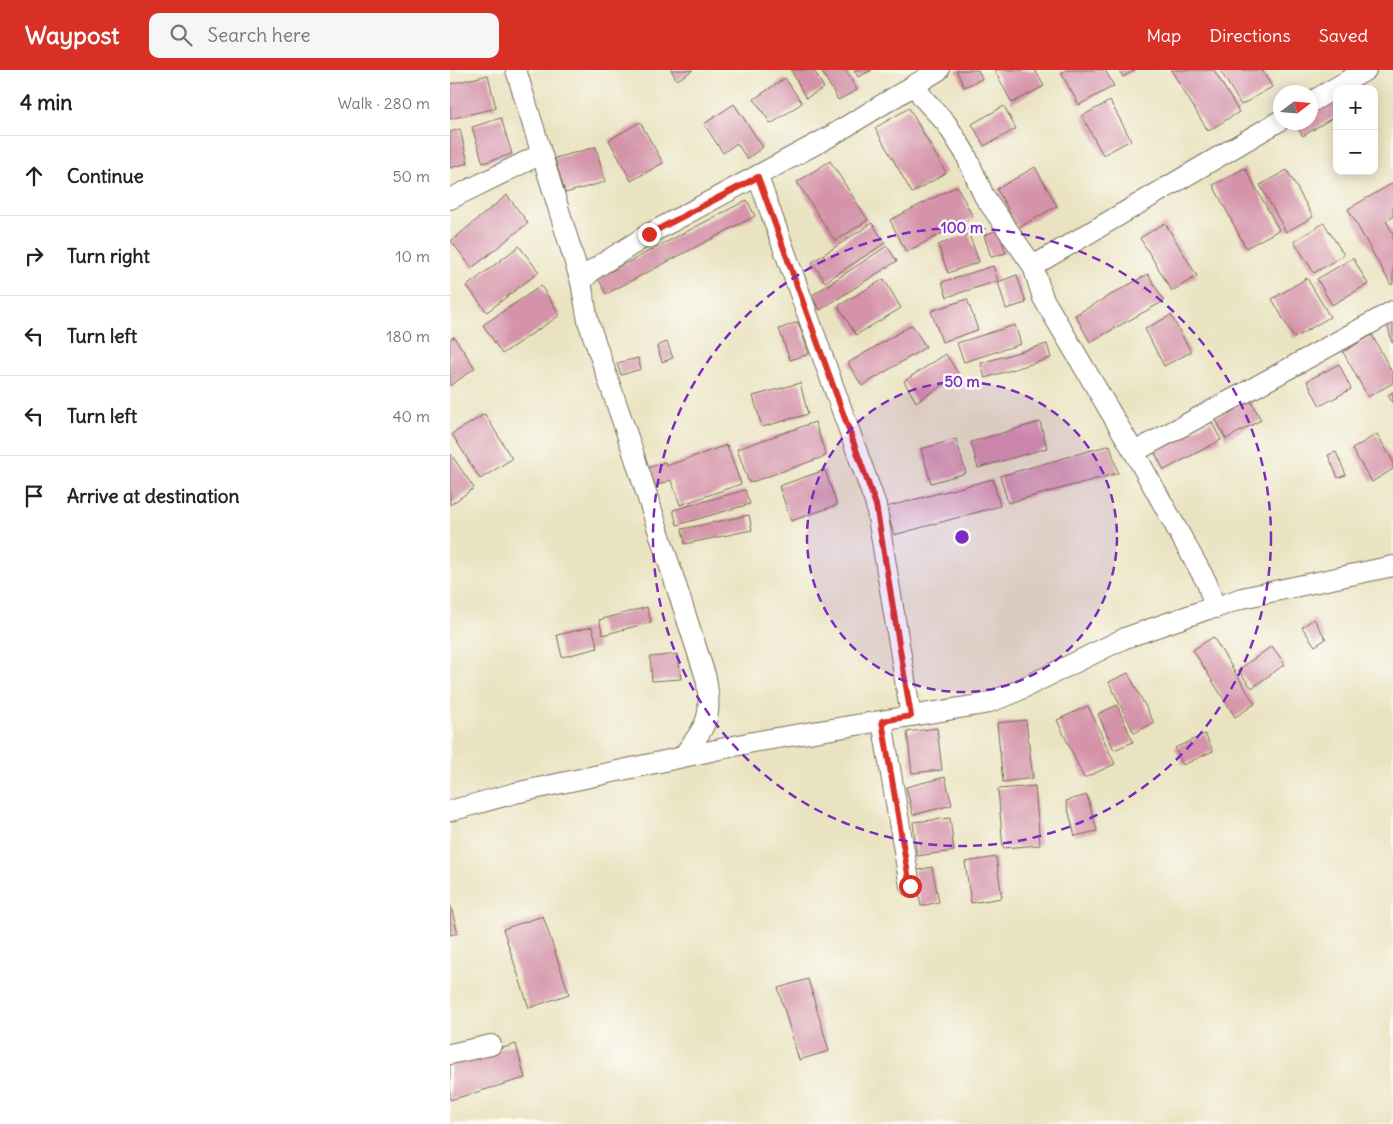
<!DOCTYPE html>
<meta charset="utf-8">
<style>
:root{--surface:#fff;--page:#f6f6f6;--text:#222;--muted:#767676;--line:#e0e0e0;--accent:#d93025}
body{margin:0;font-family:Delius,sans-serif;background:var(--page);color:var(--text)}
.controls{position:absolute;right:15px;top:15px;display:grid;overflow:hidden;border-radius:10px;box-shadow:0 2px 12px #0003}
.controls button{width:45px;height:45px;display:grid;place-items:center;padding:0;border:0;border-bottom:1px solid var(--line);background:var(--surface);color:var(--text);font:25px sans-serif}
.compass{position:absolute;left:823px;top:15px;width:45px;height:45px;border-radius:50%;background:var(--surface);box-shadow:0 2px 12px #0003;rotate:74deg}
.stop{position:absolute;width:15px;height:15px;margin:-11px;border:4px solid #d93025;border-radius:50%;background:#fff}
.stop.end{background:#d93025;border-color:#fff;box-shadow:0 1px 5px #0008}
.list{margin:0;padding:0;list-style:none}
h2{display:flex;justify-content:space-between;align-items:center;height:65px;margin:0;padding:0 20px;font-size:21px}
h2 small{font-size:16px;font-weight:400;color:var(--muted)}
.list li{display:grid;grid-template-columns:32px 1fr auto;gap:15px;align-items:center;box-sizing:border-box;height:80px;padding:0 20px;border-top:1px solid var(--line)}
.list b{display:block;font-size:19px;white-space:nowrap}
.list em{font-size:16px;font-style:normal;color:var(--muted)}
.icon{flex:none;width:28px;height:28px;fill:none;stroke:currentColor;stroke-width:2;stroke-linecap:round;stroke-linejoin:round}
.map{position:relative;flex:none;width:943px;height:1054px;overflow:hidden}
header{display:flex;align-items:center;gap:30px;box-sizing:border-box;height:70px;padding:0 25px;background:var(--accent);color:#fff}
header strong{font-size:24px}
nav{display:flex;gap:28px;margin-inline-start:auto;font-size:18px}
.search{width:350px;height:45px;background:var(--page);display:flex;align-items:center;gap:12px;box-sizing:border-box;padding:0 18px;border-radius:10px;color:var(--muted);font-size:19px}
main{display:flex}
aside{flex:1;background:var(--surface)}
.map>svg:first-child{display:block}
</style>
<header>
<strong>Waypost</strong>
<div class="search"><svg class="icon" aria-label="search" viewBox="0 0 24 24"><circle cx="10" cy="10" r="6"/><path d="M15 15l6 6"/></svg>Search here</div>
<nav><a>Map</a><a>Directions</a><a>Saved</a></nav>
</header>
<main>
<aside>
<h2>4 min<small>Walk · 280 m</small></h2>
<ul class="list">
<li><svg class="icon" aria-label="ahead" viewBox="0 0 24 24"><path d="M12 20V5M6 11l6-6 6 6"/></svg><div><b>Continue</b></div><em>50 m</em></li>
<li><svg class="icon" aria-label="right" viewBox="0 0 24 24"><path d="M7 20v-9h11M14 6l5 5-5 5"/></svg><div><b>Turn right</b></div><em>10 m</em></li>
<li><svg class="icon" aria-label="left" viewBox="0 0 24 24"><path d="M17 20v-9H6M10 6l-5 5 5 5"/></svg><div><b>Turn left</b></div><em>180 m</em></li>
<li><svg class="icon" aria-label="left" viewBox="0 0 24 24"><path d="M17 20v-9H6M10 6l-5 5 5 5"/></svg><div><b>Turn left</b></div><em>40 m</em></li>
<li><svg class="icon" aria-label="arrive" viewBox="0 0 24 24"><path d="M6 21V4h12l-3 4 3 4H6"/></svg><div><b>Arrive at destination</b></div></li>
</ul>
</aside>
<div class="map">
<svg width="943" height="1054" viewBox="0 0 943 1054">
<rect width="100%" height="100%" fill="#fdfcf7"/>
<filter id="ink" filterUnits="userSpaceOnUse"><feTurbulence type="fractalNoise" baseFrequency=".02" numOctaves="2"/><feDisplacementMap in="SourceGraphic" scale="10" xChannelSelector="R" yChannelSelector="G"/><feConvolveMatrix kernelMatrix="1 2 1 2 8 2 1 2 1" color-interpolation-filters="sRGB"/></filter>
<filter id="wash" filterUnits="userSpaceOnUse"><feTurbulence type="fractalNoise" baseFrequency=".0096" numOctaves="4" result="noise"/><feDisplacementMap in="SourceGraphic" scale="20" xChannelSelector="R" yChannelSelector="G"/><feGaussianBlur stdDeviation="1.12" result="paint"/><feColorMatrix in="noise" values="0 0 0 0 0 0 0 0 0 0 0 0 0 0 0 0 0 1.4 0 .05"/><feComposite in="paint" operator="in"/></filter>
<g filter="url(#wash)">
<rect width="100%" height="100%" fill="#eae3c1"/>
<g id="blocks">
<g fill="#d493a8">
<path d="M221 0H243L227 10Z"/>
<path d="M341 0H364L374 18 356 28Z"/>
<path d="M371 0H396L407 20 388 30Z"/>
<path d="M404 0H422L408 7Z"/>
<path d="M506 0H528L532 9 514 17Z"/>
<path d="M546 0H585L594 16 562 33 545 1Z"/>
<path d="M616 0H655L664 16 629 35 611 3Z"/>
<path d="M669 0H685L673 7Z"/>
<path d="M721 0H764L789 42 758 61Z"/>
<path d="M770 0H812L822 17 791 35Z"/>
<path d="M38 5 46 38 0 49V14Z"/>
<path d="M335 8 352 33 321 54 304 29Z"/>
<path d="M887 27V45L853 66 845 54 848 52H861V44Z"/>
<path d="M660 31 681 70 653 85 632 46Z"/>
<path d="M284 34 313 77 297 89 287 73 273 83 254 54Z"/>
<path d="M554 36 566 59 534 76 522 54Z"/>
<path d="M459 38 496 103 462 123 425 58Z"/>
<path d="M51 48 62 84 33 93 22 57Z"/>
<path d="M190 52 213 93 181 111 159 70Z"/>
<path d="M10 59 18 93 0 98V62Z"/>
<path d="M146 77 155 112 115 123 105 88Z"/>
<path d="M380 91 418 150 385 171 347 112Z"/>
<path d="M585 97 607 136 568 158 547 119Z"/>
<path d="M795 98 829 160 796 178 763 115Z"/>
<path d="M837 100 863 147 836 162 810 115Z"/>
<path d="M943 113V147L936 151 943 163V214L941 215 898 139Z"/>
<path d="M507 116 523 147 456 182 440 150Z"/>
<path d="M57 125 78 153 22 198 1 171Z"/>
<path d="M297 130 305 146 156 224 148 208Z"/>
<path d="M422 153 435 173 375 212 362 192Z"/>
<path d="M715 153 747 206 722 221 690 168Z"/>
<path d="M874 153 894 185 864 203 844 171Z"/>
<path d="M548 160 556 183 541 187 534 165Z"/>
<path d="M519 164 529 192 498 203 488 175Z"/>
<path d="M69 176 89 202 37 242 17 216Z"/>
<path d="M437 176 447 191 370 240 361 226Z"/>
<path d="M903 188 918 214 882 235 867 209Z"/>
<path d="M543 196 548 211 497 227 492 212Z"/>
<path d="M698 204 714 231 640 272 625 245Z"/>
<path d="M567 205 576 233 556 239 548 212Z"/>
<path d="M857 208 880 247 844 268 822 229Z"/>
<path d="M434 209 451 238 406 265 388 236Z"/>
<path d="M91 216 110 245 52 284 33 255Z"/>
<path d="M517 229 528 260 492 272 481 241Z"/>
<path d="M721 245 741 282 714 296 695 259Z"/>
<path d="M943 251V273H942L937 253Z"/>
<path d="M348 252 359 284 340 290 329 259Z"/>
<path d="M462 255 476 277 412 316 398 293Z"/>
<path d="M565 255 571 274 514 292 507 273Z"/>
<path d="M922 265 943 304V313L918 327 893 282Z"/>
<path d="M4 267 25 298 0 316V269Z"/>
<path d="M217 272 223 288 212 292 207 276Z"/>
<path d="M597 274 601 288 535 308 531 293Z"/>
<path d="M496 284 509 305 466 332 454 311Z"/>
<path d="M188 288 191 299 171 305 167 293Z"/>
<path d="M889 294 901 319 870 336 857 311Z"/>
<path d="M350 313 358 344 312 357 303 326Z"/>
<path d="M943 322V334L938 325Z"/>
<path d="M800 329 811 350 776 369 765 348Z"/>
<path d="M35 344 62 389 30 409 2 364Z"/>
<path d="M761 351 771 370 714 400 704 381Z"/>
<path d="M365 352 376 386 299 413 287 379Z"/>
<path d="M590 352 597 378 528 398 521 372Z"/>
<path d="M927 364 943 391V399L922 412 902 379Z"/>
<path d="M506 369 516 403 481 413 471 379Z"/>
<path d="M277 375 291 414 230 435 221 410 205 416 198 398 215 392 216 396Z"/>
<path d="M660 375 668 403 558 433 550 406Z"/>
<path d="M886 382 896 405 888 408 878 385Z"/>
<path d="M0 383 24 418 0 435Z"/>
<path d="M375 400 387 435 341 451 329 416Z"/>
<path d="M543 409 550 436 444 465 436 437Z"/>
<path d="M295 420 300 434 227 455 223 440Z"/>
<path d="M299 445 302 460 235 474 232 459Z"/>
<path d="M197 537 201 552 153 565 149 550Z"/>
<path d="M864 549 876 569 865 576 852 557Z"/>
<path d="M142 557 148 578 112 587 107 565Z"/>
<path d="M763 567 805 634 785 647 743 580Z"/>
<path d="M822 576 835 594 802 618 788 600Z"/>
<path d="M228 584 231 609 202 611 200 587Z"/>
<path d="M678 603 704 653 684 663 659 612Z"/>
<path d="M667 635 683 672 664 680 648 644Z"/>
<path d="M638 636 665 694 634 708 607 650Z"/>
<path d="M576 650 583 708 553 712 547 653Z"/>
<path d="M487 658 492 700 462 703 457 662Z"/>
<path d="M755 664 763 681 733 695 725 678Z"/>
<path d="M495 707 502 735 463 745 456 717Z"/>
<path d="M585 716 590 775 553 778 548 719Z"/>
<path d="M637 725 647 761 625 766 616 731Z"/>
<path d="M500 748 504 781 467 786 463 752Z"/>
<path d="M546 787 552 828 521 833 515 792Z"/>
<path d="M482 797 489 832 471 836 464 801Z"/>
<path d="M0 834 8 863 0 865Z"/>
<path d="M93 846 119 924 79 938 53 859Z"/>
<path d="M358 909 379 981 349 990 328 918Z"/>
<path d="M66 974 75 1008 0 1030V994Z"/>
</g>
</g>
</g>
<g filter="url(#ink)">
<use href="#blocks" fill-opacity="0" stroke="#786b57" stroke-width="1"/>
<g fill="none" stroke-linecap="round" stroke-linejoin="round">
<defs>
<g id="street">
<path d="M66 0 131 212 138 251 181 376 256 608C263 648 257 654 233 686"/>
<path d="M465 14 473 28 496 53 515 83 534 126 583 196 593 228 684 382 757 513 765 538"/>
<path d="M861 32 916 0"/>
<path d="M308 107 426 435 461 646"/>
<path d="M0 129 91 84"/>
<path d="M583 196 831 50"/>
<path d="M131 212 144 199 199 164 379 67 489 0"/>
<path d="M684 382 796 322 943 241"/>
<path d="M432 651 460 816"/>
<path d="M0 741 65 723 303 672 534 634 561 624 675 568 758 539 765 538 792 528 943 496"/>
<path d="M0 984 41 975"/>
</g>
</defs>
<use href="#street" stroke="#786b57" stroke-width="22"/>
<use href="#street" stroke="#fff" stroke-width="20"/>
</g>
</g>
<g fill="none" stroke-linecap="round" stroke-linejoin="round" filter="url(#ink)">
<path stroke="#d93025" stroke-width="6" d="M199 164 308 107 426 435 461 646 432 651 460 816"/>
</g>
<circle cx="512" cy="467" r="155" fill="#7b2cbf" fill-opacity=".12"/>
<g fill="none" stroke="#7b2cbf" stroke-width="2.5" stroke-dasharray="9 6">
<circle cx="512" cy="467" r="155"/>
<circle cx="512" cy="467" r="309"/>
</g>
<circle cx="512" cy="467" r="8" fill="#7b2cbf" stroke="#fdfcf7" stroke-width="2.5"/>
<g font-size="15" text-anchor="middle" font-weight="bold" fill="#7b2cbf" stroke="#fdfcf7" stroke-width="5" stroke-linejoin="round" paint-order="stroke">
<text x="512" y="163">100 m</text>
<text x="512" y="317">50 m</text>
</g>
</svg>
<div class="controls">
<button>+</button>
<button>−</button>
</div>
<svg class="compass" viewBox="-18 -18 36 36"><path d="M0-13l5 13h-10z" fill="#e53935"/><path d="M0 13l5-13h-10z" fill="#767676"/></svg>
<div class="stop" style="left:460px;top:816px"></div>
<div class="stop end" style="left:199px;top:164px"></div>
</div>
</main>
